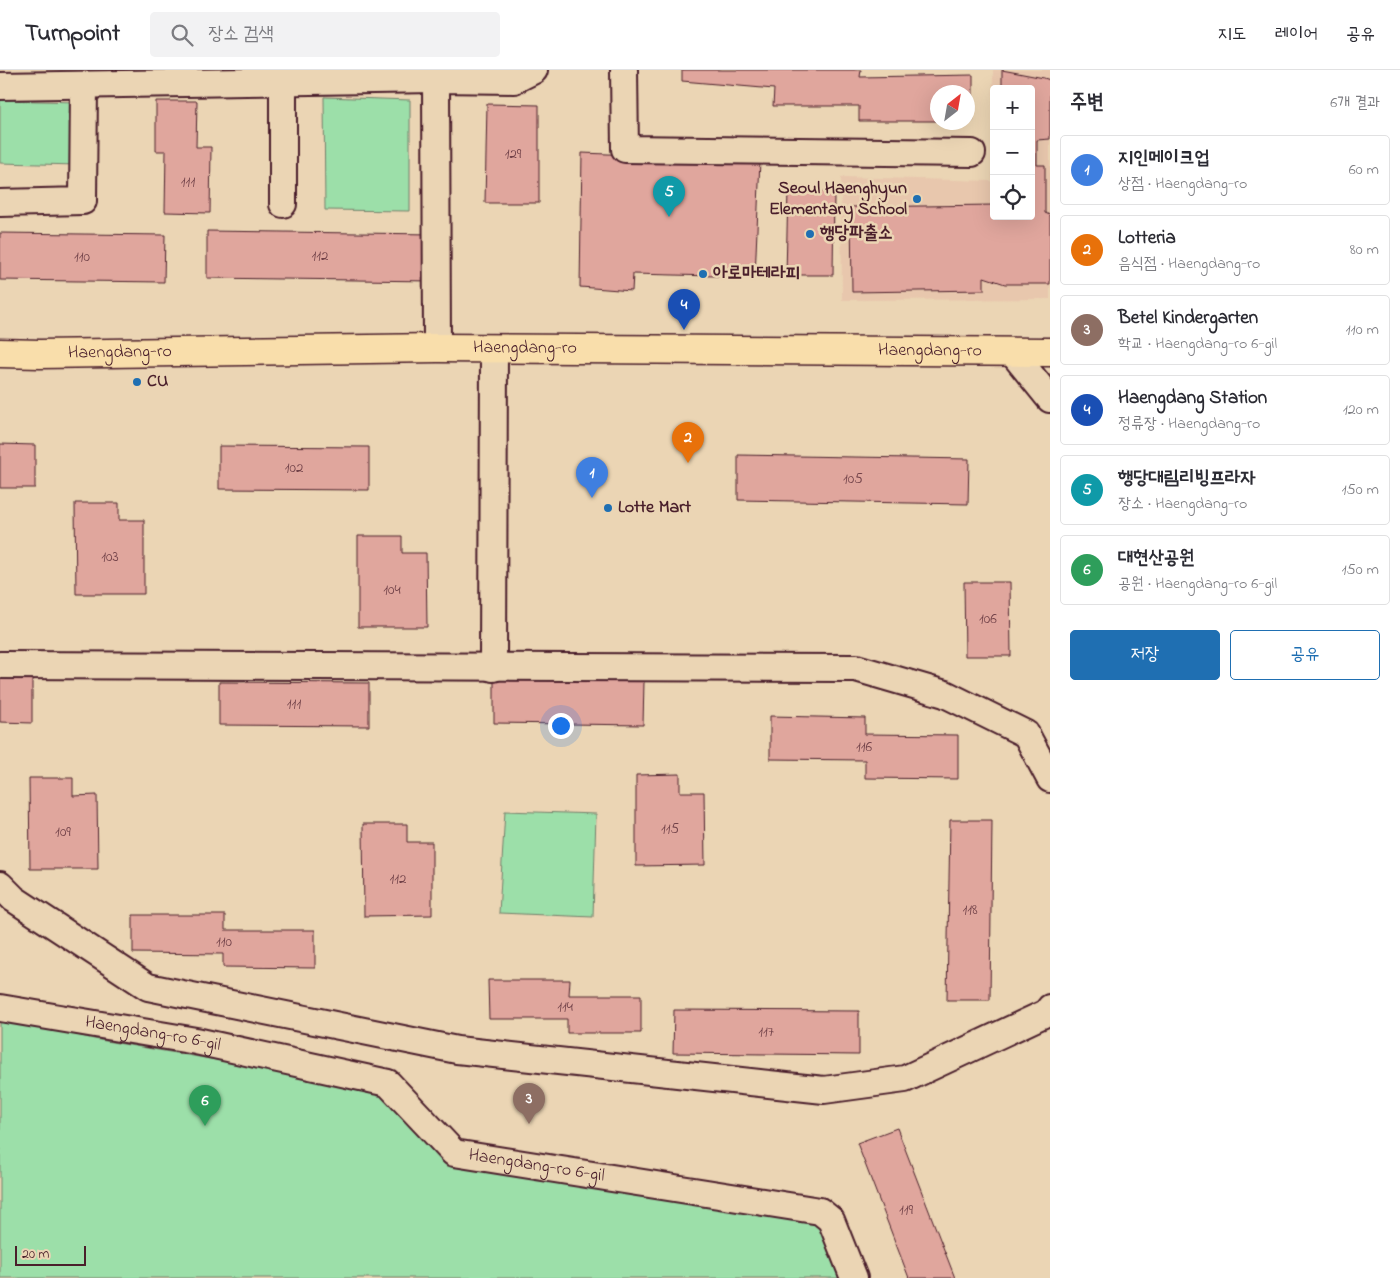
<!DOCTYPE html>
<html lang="ko">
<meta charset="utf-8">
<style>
:root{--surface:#fff;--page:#f2f2f3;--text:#2b2b33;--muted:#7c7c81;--line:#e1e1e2;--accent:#1f6fb2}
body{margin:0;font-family:"Indie Flower","Poor Story",sans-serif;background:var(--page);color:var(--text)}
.controls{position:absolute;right:15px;top:15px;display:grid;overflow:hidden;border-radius:5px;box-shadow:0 5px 20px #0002}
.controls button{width:45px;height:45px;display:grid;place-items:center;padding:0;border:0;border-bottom:1px solid var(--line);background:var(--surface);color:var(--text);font:25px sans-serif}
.compass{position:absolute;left:930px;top:15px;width:45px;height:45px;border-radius:50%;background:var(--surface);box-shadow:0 5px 20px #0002;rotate:31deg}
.scale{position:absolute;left:15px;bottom:12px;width:71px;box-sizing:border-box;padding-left:5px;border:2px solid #4a1f2b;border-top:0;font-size:14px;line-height:18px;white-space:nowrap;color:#4a1f2b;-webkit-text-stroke:4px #ebd5b4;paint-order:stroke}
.you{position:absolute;left:560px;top:655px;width:18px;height:18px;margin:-12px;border:4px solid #fff;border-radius:50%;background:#1a73e8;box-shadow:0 0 0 8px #1a73e833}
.badge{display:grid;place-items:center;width:32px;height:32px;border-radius:50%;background:var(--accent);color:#fff;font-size:16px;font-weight:700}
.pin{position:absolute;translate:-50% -41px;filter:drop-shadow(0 1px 2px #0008)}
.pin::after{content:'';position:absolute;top:26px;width:18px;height:15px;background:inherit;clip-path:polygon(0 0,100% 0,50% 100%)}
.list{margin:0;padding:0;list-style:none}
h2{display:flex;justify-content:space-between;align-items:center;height:65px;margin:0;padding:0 20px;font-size:21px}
h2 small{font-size:16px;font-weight:400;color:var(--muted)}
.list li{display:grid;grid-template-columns:32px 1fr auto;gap:15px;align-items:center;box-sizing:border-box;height:70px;margin:0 10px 10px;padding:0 10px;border:1px solid var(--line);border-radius:5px}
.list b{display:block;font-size:19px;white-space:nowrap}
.list p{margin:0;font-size:16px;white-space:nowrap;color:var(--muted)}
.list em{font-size:16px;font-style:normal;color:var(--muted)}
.actions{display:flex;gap:10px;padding:15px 20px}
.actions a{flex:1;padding:11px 0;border:1px solid var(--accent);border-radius:5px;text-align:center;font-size:18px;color:var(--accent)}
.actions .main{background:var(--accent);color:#fff}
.icon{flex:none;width:28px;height:28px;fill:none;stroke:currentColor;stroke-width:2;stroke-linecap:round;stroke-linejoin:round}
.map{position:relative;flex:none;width:1050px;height:1208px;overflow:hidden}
header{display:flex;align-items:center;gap:30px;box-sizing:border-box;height:70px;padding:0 25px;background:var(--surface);border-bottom:1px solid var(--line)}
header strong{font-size:24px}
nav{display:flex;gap:28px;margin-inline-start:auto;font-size:18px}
.search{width:350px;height:45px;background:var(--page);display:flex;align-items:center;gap:12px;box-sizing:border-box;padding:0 18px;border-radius:5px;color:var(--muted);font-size:19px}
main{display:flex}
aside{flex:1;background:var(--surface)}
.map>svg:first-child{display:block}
</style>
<header>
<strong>Turnpoint</strong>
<div class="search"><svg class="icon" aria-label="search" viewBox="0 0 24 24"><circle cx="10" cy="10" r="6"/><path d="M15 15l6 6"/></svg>장소 검색</div>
<nav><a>지도</a><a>레이어</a><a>공유</a></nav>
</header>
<main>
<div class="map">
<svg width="1050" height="1208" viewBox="0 0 1050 1208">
<rect width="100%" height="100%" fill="#ebd5b4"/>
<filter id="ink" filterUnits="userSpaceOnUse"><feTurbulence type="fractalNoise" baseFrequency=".02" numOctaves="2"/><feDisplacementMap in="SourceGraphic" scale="10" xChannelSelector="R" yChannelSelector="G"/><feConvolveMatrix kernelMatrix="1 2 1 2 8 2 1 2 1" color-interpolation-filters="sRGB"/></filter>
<g filter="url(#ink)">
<path fill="#e8c7ad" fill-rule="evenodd" d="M993 0H1050V229L842 230 841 107 992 111ZM994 19H1031V146H994Z"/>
<g fill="#9cdfa9" stroke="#737f6a">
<path d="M324 27 410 30V141L325 140Z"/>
<path d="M0 30 77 32V95L0 93Z"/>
<path d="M505 741 596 744 593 847 499 843Z"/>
<path d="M0 947 94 969 374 1017 445 1095 725 1135 814 1150 824 1158 844 1208H0Z"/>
</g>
<g fill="#e0a69d" stroke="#4a1f2b">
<path d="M682 0H861L860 7 973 5V51H968V22H938V51H859V36H773L774 19 682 11Z"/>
<path d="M1002 0 1044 8 1050 10V69L1037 70V95H1045V143L1050 145V214H1005L984 207V220L852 222 851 137 994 135V146H1031V19H1002Z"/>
<path d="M156 31H197L196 77H211L210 143 165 142 166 81H156Z"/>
<path d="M487 34 539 35V133H485Z"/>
<path d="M582 83 760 90 755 207 633 204 632 221 580 217Z"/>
<path d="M788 120 834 122 833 205H786Z"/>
<path d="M207 161 432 164V211L207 208Z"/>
<path d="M0 163 165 165 164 212 0 210Z"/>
<path d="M0 374 35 375V418H0Z"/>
<path d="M219 376 369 377V420L219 419Z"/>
<path d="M738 385 969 389 968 434 738 430Z"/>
<path d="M75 433H119V450H144V524H76Z"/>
<path d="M358 466H402V483H426L427 557H358Z"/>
<path d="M964 512H1010L1011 586H965Z"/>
<path d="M0 609H32V653L0 652Z"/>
<path d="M494 610 644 611 643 655 494 653Z"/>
<path d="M219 612 369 613V656L219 655Z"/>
<path d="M770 646 865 648V664L958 665V709L865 708V690L770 689Z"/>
<path d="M680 704V722H704L705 795 636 796V705Z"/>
<path d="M29 708H73V726L97 725 98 799H30Z"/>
<path d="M950 750H992L990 930H947Z"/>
<path d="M363 754H407V772H432V845L364 846Z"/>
<path d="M133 845H225V860H315V898L223 897V884L133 883Z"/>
<path d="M488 910H570L569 925H641V963H567V949H489Z"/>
<path d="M674 940 859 941V985L673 983Z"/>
<path d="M897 1058 955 1208H909L857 1073Z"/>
</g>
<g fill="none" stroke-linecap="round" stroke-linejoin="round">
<defs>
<g id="minor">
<path d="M624 0 625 79 972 83"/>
<path d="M0 16 436 9V0"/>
<path d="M0 133 83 131 84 15"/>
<path d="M283 134V12"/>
<path d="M437 278 436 9 514 10 534 0"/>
<path d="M1012 282 1050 329"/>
<path d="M0 595 856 598 945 624 1026 664 1050 709"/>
<path d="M493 598 494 279"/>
<path d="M0 815 14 829 148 917 457 980 824 1020 905 1009 1046 943 1050 938"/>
<path id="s1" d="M0 938 196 971 388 1013 454 1083 820 1141 831 1150 854 1208"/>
</g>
<g id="major">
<path id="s2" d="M0 283 40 284 437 278 1050 282"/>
</g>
</defs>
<use href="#minor" stroke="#4a1f2b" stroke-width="30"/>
<use href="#major" stroke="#4a1f2b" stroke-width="31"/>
<use href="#minor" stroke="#ebd5b4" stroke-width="26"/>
<use href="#major" stroke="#f9deab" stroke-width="28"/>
</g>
</g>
<g fill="#1f6fb2" stroke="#ebd5b4" stroke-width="2">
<circle cx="917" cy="129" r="5"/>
<circle cx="810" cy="164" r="5"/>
<circle cx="703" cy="204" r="5"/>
<circle cx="137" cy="312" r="5"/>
<circle cx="608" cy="438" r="5"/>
</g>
<g text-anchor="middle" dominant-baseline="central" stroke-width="5" stroke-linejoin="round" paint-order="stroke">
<g font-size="15" fill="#704148">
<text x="513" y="84">129</text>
<text x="188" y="112">111</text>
<text x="320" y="186">112</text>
<text x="82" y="187">110</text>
<text x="294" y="398">102</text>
<text x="853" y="409">105</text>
<text x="110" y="487">103</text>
<text x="392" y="520">104</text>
<text x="988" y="549">106</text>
<text x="294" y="634">111</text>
<text x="864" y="677">116</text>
<text x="670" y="759">115</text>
<text x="63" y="762">109</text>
<text x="398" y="809">112</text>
<text x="970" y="840">118</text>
<text x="224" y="872">110</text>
<text x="565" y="937">114</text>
<text x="766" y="962">117</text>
<text x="906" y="1140">119</text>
</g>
<g font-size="18" font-weight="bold" fill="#4a1f2b" stroke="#ebd5b4" text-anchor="start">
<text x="907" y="119" text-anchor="end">Seoul Haenghyun<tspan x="907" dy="21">Elementary School</tspan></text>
<text x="820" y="164">행당파출소</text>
<text x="713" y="204">아로마테라피</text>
<text x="147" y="312">CU</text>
<text x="618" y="438">Lotte Mart</text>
</g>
<g font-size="18" fill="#4a1f2b" stroke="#ebd5b4">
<text stroke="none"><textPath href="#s2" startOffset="525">Haengdang-ro</textPath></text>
<text stroke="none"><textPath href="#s2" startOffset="930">Haengdang-ro</textPath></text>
<text stroke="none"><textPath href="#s2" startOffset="120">Haengdang-ro</textPath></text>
<text stroke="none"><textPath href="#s1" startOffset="155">Haengdang-ro 6-gil</textPath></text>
<text stroke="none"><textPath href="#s1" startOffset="575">Haengdang-ro 6-gil</textPath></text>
</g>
</g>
</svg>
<div class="controls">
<button>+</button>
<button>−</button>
<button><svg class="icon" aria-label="locate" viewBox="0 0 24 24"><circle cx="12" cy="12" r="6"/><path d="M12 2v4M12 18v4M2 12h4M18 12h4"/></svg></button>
</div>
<svg class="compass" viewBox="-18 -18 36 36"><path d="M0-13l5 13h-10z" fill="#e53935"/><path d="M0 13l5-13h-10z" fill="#7c7c81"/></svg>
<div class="scale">20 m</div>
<div class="you"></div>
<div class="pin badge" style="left:592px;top:428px;background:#3f7fe0">1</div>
<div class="pin badge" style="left:688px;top:393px;background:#e8710a">2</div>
<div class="pin badge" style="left:529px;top:1054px;background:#8d6e63">3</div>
<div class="pin badge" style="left:684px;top:260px;background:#1a4fb4">4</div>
<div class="pin badge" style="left:669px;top:147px;background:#0f9aa8">5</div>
<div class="pin badge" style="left:205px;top:1056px;background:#2e9e5b">6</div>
</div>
<aside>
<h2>주변<small>6개 결과</small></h2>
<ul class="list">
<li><span class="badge" style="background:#3f7fe0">1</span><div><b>지인메이크업</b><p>상점 · Haengdang-ro</p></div><em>60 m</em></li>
<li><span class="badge" style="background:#e8710a">2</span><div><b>Lotteria</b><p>음식점 · Haengdang-ro</p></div><em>80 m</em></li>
<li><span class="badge" style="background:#8d6e63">3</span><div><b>Betel Kindergarten</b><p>학교 · Haengdang-ro 6-gil</p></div><em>110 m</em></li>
<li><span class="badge" style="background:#1a4fb4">4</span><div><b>Haengdang Station</b><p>정류장 · Haengdang-ro</p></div><em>120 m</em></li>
<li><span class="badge" style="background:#0f9aa8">5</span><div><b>행당대림리빙프라자</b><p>장소 · Haengdang-ro</p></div><em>150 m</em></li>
<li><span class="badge" style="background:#2e9e5b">6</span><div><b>대현산공원</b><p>공원 · Haengdang-ro 6-gil</p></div><em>150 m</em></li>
</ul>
<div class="actions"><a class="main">저장</a><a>공유</a></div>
</aside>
</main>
